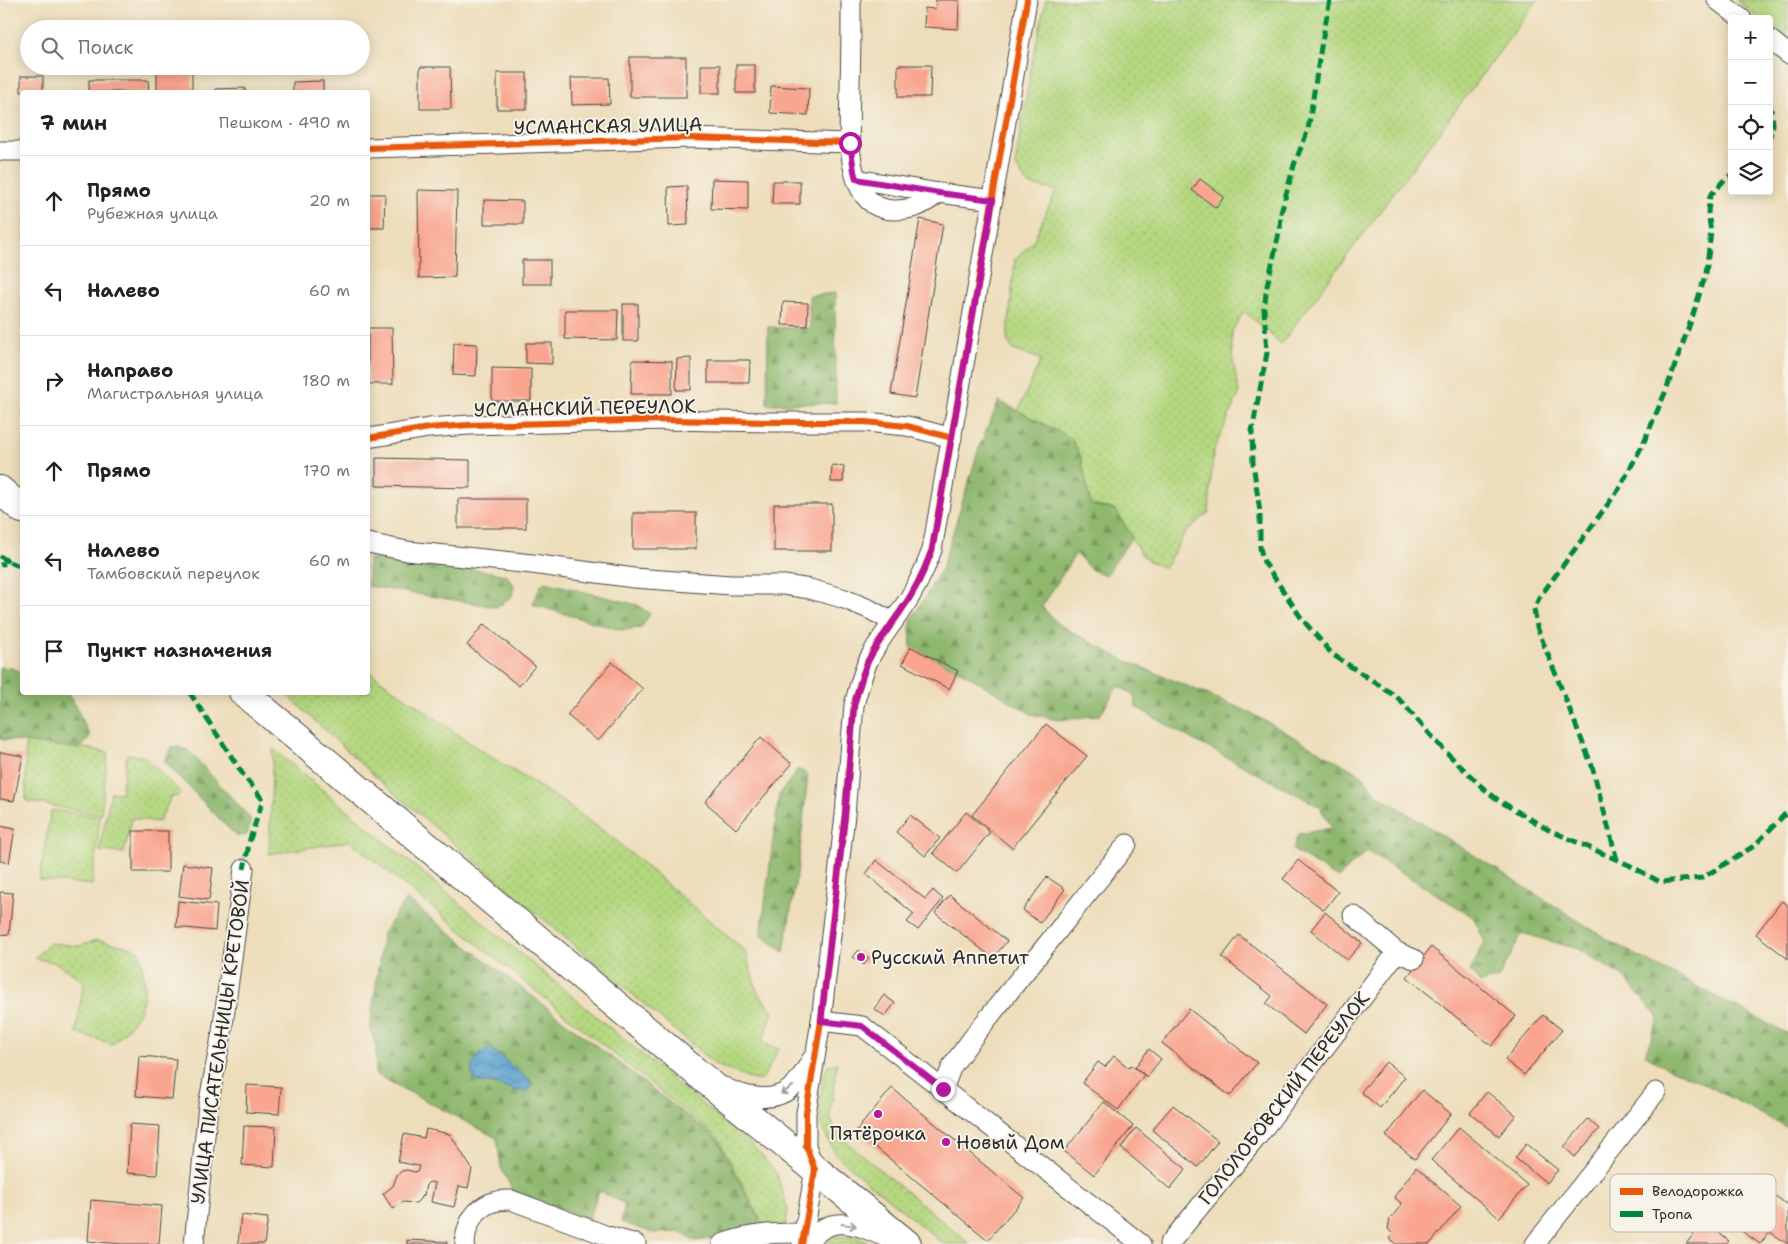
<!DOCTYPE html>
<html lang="ru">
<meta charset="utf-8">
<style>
:root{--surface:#fff;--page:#f2f2f2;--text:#222;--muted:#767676;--line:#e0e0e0}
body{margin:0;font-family:"Shantell Sans",sans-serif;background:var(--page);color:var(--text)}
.controls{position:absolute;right:15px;top:15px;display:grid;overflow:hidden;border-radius:5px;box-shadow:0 2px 12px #0003}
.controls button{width:45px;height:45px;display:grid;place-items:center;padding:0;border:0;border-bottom:1px solid var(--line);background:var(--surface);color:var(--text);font:25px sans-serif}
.stop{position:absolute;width:15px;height:15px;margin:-11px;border:4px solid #b5179e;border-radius:50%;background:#fff}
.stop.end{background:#b5179e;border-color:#fff;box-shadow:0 1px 5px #0008}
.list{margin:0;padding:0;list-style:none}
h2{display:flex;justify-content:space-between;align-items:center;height:65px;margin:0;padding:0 20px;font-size:21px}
h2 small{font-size:16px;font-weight:400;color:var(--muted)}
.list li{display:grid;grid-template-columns:32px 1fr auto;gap:15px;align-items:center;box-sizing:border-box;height:90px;padding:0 20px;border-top:1px solid var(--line)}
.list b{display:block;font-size:19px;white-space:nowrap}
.list p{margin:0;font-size:16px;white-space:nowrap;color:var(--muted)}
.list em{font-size:16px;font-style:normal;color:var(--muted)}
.icon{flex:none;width:28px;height:28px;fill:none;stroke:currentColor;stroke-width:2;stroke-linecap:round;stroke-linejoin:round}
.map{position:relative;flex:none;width:1788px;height:1244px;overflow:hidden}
.search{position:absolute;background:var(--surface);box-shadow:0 2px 12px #0003;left:20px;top:20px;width:350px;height:55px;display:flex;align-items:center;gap:12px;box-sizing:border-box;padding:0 18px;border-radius:28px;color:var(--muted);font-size:19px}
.panel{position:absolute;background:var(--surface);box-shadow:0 2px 12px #0003;left:20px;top:90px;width:350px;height:605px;border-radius:5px}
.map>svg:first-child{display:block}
</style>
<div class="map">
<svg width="1788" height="1244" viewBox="0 0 1788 1244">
<defs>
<pattern id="grass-dots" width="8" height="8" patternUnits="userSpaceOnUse" patternTransform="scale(1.25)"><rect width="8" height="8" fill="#b4d77f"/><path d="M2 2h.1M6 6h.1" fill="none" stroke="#9bb96e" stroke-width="1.8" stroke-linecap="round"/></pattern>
<pattern id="forest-firs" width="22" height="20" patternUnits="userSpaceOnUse" patternTransform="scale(1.25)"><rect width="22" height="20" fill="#8fb86e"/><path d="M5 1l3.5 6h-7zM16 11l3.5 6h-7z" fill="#75965b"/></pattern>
<pattern id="water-waves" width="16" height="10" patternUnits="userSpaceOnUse" patternTransform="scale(1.25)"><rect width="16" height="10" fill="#5da2d2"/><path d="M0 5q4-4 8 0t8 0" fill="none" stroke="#4d84ab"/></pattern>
</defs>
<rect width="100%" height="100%" fill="#f7f3e8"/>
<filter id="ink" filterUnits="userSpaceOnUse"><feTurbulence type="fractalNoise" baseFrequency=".02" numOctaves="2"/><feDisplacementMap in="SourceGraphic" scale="10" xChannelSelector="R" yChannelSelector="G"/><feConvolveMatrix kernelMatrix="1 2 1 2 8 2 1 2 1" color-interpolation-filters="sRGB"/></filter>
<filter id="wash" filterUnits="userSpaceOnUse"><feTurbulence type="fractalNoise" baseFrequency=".0096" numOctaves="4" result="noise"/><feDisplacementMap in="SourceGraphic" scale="20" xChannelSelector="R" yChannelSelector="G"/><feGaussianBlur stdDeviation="1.12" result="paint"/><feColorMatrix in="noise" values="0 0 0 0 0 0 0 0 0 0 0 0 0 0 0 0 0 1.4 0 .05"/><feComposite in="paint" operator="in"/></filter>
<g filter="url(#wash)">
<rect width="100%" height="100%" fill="#edddba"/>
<g fill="url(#grass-dots)" stroke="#708155">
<path d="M1046 0H1538L1281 344 1244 311 1232 331V356L1239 394 1213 452 1209 512 1185 533 1165 568C1160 565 1152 563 1147 560 1138 554 1123 521 1116 510L1091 505 1081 457 1071 438 1018 411 1041 359 1013 350 1007 340 1015 259 1032 243 1056 191 1027 184 1015 165 1032 63Z"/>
<path d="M1736 0H1788V40L1769 26V19H1760Z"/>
<path d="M368 671 480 750 559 799 614 839 745 951 757 991 773 1012 762 1043 779 1049 763 1078 759 1081 747 1078 716 1065 379 780 285 693 368 692Z"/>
<path d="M25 738 108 752 101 815 26 801Z"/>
<path d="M273 749 753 1146 776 1172 788 1209 786 1225 757 1231 762 1222 718 1138 350 841 269 854Z"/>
<path d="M127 754 145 757 181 793 178 796 171 797 159 822 132 818 124 853 99 851 111 792 121 793Z"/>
<path d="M51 810 100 817 92 885 39 880Z"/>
<path d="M97 940 131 947 140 952C149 996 146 1013 112 1044L76 1033 84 981 56 963 34 958 50 943 79 946Z"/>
<path d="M837 1063 830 1116 834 1128 845 1141 970 1244H944L861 1177 835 1153 821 1126 819 1102 825 1073 828 1065Z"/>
<path d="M835 1236 858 1238 872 1244H829L828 1240Z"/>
</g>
<g fill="url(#forest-firs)" stroke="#5d724c" fill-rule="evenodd">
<path d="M835 293 836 403 767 404 768 327 810 329 809 296Z"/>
<path d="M999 401 1071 438 1081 457 1091 505 1116 510 1132 537 1106 575 1090 569 1076 553 1042 607 1058 624 1120 658 1249 712 1362 775 1375 793 1615 944 1788 1034V1128L1697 1080 1661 1065 1645 1054 1659 1018 1625 978 1578 949 1522 933 1499 978 1480 983 1470 971 1485 942 1473 917 1367 851 1338 878 1293 850 1298 834 1332 828 1319 806 1188 737 1136 707 1134 695 1118 686 1100 715 1058 720 1031 714 962 672 911 647 910 627 912 619 942 568 980 445Z"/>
<path d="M368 559 473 569 506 575 514 585 512 596 497 607 368 586Z"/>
<path d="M545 582 638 605 650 614 641 628 621 630 534 605 533 602 541 585Z"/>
<path d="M0 667 11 668 22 672V692L69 693 90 736 80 749 0 739Z"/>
<path d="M173 746 188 750 251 819 247 835 236 836 164 761Z"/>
<path d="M798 769 808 775 798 867 784 952 761 935 779 795Z"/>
<path d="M406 899 717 1139 759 1219 758 1227 725 1237 694 1241 681 1232 653 1233 621 1222 625 1204 599 1191 588 1220 513 1191 501 1168 497 1138 375 1074 376 1048 370 1026 383 933ZM490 1048 529 1080 532 1084 529 1090C515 1094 501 1084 489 1083 486 1083 483 1083 480 1083L472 1074C472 1062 479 1053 490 1048Z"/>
</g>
<path fill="url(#water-waves)" stroke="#44667e" d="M490 1048 529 1080 532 1084 529 1090 525 1092 507 1088 490 1083H480L476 1080 471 1071C474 1060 479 1052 490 1048Z"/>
<g id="blocks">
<g fill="#f9a58f">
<path d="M936 0H959L958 29 924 27 925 8 935 9Z"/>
<path d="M241 20 242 29H212V21Z"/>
<rect x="630" y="57" width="56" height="40"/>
<rect x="701" y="65" width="19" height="28"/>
<rect x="736" y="65" width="19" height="28"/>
<path d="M898 65H931L930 97H898Z"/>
<rect x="157" y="66" width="35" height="26"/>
<path d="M420 67H450L451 109H420Z"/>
<rect x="497" y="73" width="30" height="36"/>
<rect x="21" y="76" width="22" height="16"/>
<path d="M571 78H609L610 104 572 105Z"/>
<path d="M89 80H148L149 92H89Z"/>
<path d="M323 81V92H293V82Z"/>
<path d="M771 86 809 88 808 115 770 113Z"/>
<path d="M245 88V92H216L215 89Z"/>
<path d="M712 179 748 180V210L711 209Z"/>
<path d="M1200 179 1224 197 1216 208 1192 190Z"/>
<path d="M773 181H800V204H772Z"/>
<path d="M687 186 688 225 669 226 668 187Z"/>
<path d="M418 190 457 191 455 277 419 278Z"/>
<path d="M368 194H385L384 228H368Z"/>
<path d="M484 200 523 201V224H484Z"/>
<path d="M920 219 943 224 915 398 891 394Z"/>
<rect x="522" y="260" width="28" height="24"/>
<path d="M783 302 808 303 807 326 782 325Z"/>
<rect x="623" y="304" width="15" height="37"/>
<path d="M565 310H618L617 340 565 339Z"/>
<path d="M368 328H392L393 384H368Z"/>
<path d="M454 343 477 344 476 376 453 375Z"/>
<path d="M526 343H552V364L526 363Z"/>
<path d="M691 358V390H676L677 359Z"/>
<path d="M632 360 672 361V394H631Z"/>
<path d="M708 360H750L749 383H708Z"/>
<path d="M492 368 531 369V401H492Z"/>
<path d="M376 458 470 460V488L376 486Z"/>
<path d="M832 465 844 466 843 482H831Z"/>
<rect x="458" y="499" width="68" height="29"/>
<rect x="774" y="504" width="58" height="47"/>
<rect x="633" y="513" width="63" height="36"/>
<path d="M484 624 535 666 519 686 467 645Z"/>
<path d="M911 647 958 671 949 689 902 664Z"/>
<path d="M612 662 643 689 598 741 567 715Z"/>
<path d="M1046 724 1087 756 1012 848 972 815Z"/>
<path d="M761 737 792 764 736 829 705 802Z"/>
<path d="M0 752 23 756 14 801 0 799Z"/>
<path d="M966 812 990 832 957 873 933 853Z"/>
<path d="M910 815 940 838 925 856 896 832Z"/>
<path d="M0 826 15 829 9 863 0 861Z"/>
<rect x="133" y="831" width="35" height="41"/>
<path d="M876 860 925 899 933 890 943 899 918 930 907 922 914 914 866 874Z"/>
<path d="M1298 860 1338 892 1324 910 1283 879Z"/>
<path d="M183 864 213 868 209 900 179 896Z"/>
<path d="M1047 877 1065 889 1040 923 1023 910Z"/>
<path d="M0 892 13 893 9 935 0 934Z"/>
<path d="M950 895 1007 941 993 958 935 913Z"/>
<path d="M178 901 217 905 215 931 176 927Z"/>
<path d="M1782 901 1788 905V959L1756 934Z"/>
<path d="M1325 912 1362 943 1347 960 1311 930Z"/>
<path d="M1239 935 1327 1004 1304 1034 1266 1004 1272 996 1222 957Z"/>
<path d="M1431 947 1516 1016 1492 1046 1407 977Z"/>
<path d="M859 950 869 958 864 965 853 957Z"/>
<path d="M884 995 895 1003 885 1016 874 1009Z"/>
<path d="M1189 1009 1257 1063 1230 1096 1162 1043Z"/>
<path d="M1543 1015 1562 1030 1524 1075 1505 1060Z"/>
<path d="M1149 1049 1161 1059 1147 1077 1135 1067Z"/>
<path d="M139 1056 176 1059 172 1099 136 1096Z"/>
<path d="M1114 1056 1129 1068 1131 1065 1144 1075 1118 1110 1082 1083 1098 1062 1105 1067Z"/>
<path d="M1386 1062 1405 1077 1380 1108 1361 1092Z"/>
<path d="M247 1085 281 1087 279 1114 246 1112Z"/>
<path d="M892 1088 1024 1198 988 1240 856 1131Z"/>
<path d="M1422 1090 1451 1114 1415 1159 1386 1136Z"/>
<path d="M1487 1092 1516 1115 1499 1136 1470 1113Z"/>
<path d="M1104 1102 1133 1126 1094 1175 1064 1151Z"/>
<path d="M1173 1105 1218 1141 1198 1167 1152 1130Z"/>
<path d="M1588 1119 1599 1129 1575 1157 1564 1147Z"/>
<path d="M130 1124 160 1126 157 1175 127 1173Z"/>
<path d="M244 1126 276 1127 274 1167 242 1165Z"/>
<path d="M1459 1127 1527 1185 1499 1218 1431 1160Z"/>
<path d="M1136 1128 1186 1169 1170 1189 1121 1148Z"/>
<path d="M426 1129 450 1134 472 1169 468 1188 459 1186 454 1207 431 1202 435 1183 429 1182 426 1185 424 1195 416 1203 403 1202 393 1209 383 1194 393 1186 397 1175 402 1171 407 1170 415 1172 418 1170 419 1166 398 1162 404 1134 424 1138Z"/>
<path d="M1526 1144 1558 1170 1547 1183 1515 1158Z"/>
<path d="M1416 1167 1461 1206 1430 1244H1396L1389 1239 1393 1234 1388 1229 1390 1219 1402 1204 1394 1197Z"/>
<path d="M1767 1190 1788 1205V1244L1770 1232 1760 1244 1739 1229Z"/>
<path d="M91 1200 162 1206 159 1244H122L88 1241Z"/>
<path d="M241 1215 268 1218 264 1244H238Z"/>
<path d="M1704 1221 1729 1241 1726 1244H1686Z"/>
<path d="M407 1240 447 1242V1244H407Z"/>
</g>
</g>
</g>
<g filter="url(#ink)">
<use href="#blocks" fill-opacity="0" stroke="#484640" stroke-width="1"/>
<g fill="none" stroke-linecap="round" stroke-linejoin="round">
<defs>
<g id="street">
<path d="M851 0C851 28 851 56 850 84 850 119 840 210 894 210 914 210 923 205 939 193L993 200"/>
<path d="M1717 0 1742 19"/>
<path d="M1769 39 1788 54"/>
<path d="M368 148 690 138 850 143"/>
<path d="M0 151H22"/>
<path d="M856 179 939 193"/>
<path d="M368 438 429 428 469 425 667 420 769 422H865L907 426 952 438"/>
<path d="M368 543 407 551 532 564 634 578 731 585H784L810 589 842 598 869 609 893 622"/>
<path d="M1353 915 1397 952 1414 959"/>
<path d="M821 1021 862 1026 1141 1244"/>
<path d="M724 1087C743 1097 773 1104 791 1088 800 1081 806 1069 812 1059"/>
<path d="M943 1089 952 1066 977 1032 1127 844"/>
<path d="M194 1244 208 1106 222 1032 244 869"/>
<path d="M465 1244C466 1216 483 1199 511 1200L605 1235 636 1244"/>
<path d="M722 1244C751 1233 774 1233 804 1233"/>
<path d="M802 1244 815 1170 806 1146V1113L821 1021 845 815 854 705C858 690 862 675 868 661 877 643 889 628 900 612 914 593 924 572 932 550L1027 0"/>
<path d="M808 1244C830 1209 862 1227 891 1240"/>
<path d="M1169 1244 1258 1136 1397 952"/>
<path d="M1535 1244 1656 1092"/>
</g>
<g id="highway">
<path d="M0 490 22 509"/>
<path d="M243 692 696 1072 907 1244"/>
</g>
</defs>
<use href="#street" stroke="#484640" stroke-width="21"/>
<use href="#highway" stroke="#484640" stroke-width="30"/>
<use href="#street" stroke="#fff" stroke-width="19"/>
<use href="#highway" stroke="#fff" stroke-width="28"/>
<g stroke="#00873e" stroke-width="5" stroke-dasharray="10 5" stroke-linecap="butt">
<path d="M1330 0 1321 47 1308 130 1294 165 1281 213 1280 229 1267 286 1264 309 1267 353 1252 431 1253 463 1260 512V548L1264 562 1302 619 1332 654 1397 697 1445 751 1482 787 1498 800 1549 830 1629 865 1660 882 1702 878 1754 846 1788 811"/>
<path d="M1769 103C1772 114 1776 127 1769 137"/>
<path d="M0 556 9 562 0 565"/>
<path d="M9 562 22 567"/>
<path d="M189 692 192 696 244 776 263 800 250 839 244 869"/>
<path d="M1617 860 1592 766 1537 627 1534 609 1539 598 1619 489 1643 444 1665 393 1692 318 1706 273 1711 232 1708 212 1710 196 1725 179 1732 175"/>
</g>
<defs>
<g id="cycleway">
<path d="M368 148 690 138 850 143"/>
<path d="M368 438 429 428 469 425 667 420 769 422H865L907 426 952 438"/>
<path d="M802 1244 815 1170 806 1146V1113L821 1021 845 815 854 705C858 690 862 675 868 661 877 643 889 628 900 612 914 593 924 572 932 550L1027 0"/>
</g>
</defs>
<use href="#cycleway" stroke="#f7f3e8" stroke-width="9"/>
<use href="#cycleway" stroke="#e8590c" stroke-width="6"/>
</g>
<defs><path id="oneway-shaft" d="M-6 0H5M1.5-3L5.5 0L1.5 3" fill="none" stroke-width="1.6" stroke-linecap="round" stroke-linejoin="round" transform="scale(1.25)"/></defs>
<g stroke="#a0a0a0">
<use href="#oneway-shaft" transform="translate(787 1090) rotate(146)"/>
<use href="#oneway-shaft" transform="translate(849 1225) rotate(8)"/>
</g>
</g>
<g fill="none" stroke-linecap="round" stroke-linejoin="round" filter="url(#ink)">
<path stroke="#b5179e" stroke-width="6" d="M850 143 854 171 856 179 939 193 993 200 932 550C924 572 914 593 900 612 889 628 877 643 868 661 862 675 858 690 854 705L845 815 821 1021 862 1026 943 1089"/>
</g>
<g fill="#b5179e" stroke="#f7f3e8" stroke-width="2">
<circle cx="861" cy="957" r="5"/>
<circle cx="878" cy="1114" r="5"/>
<circle cx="946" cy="1142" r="5"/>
</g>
<g text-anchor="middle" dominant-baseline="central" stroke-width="4" stroke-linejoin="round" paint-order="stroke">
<g font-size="19" fill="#2b2b2b" stroke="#f7f3e8">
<text transform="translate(608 126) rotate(-1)">УСМАНСКАЯ УЛИЦА</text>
<text transform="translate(585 408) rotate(-1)">УСМАНСКИЙ ПЕРЕУЛОК</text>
<text transform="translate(220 1042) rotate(-82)">УЛИЦА ПИСАТЕЛЬНИЦЫ КРЕТОВОЙ</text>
<text transform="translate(1284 1098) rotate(-52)">ГОЛОЛОБОВСКИЙ ПЕРЕУЛОК</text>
</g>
<g font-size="19" fill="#2b2b2b" stroke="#f7f3e8" text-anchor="start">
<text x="871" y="957">Русский Аппетит</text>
<text x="878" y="1133" text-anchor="middle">Пятёрочка</text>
<text x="956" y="1142">Новый Дом</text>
</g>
</g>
<rect x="1610" y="1174" width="166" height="58" rx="8" fill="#f7f3e8" stroke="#bab7af" stroke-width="1"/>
<rect x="1620" y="1188" width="23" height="7" fill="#e8590c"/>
<rect x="1620" y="1211" width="23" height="6" fill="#00873e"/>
<g font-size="14" fill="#2b2b2b">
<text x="1652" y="1196">Велодорожка</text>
<text x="1652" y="1219">Тропа</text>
</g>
</svg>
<div class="controls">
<button>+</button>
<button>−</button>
<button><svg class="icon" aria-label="locate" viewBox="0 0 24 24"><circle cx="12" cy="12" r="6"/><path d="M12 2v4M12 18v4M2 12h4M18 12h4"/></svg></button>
<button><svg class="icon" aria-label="layers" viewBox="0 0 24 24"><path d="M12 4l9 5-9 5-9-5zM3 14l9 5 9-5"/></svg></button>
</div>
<div class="stop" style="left:850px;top:143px"></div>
<div class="stop end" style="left:943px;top:1089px"></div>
<div class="search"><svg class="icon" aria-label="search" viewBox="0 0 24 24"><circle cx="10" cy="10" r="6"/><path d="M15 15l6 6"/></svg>Поиск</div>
<section class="panel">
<h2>7 мин<small>Пешком · 490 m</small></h2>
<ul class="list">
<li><svg class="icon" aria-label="ahead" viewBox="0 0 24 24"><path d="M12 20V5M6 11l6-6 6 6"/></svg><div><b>Прямо</b><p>Рубежная улица</p></div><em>20 m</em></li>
<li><svg class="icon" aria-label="left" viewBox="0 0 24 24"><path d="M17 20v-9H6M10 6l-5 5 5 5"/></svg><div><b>Налево</b></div><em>60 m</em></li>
<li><svg class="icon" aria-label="right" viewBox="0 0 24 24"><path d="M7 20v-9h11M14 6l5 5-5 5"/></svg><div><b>Направо</b><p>Магистральная улица</p></div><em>180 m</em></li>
<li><svg class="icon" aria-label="ahead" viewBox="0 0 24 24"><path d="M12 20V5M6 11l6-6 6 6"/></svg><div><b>Прямо</b></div><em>170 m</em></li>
<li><svg class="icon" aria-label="left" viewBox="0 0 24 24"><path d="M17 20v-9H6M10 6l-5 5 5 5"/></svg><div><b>Налево</b><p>Тамбовский переулок</p></div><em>60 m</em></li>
<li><svg class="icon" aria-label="arrive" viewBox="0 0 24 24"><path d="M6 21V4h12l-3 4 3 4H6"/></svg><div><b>Пункт назначения</b></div></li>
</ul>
</section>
</div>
